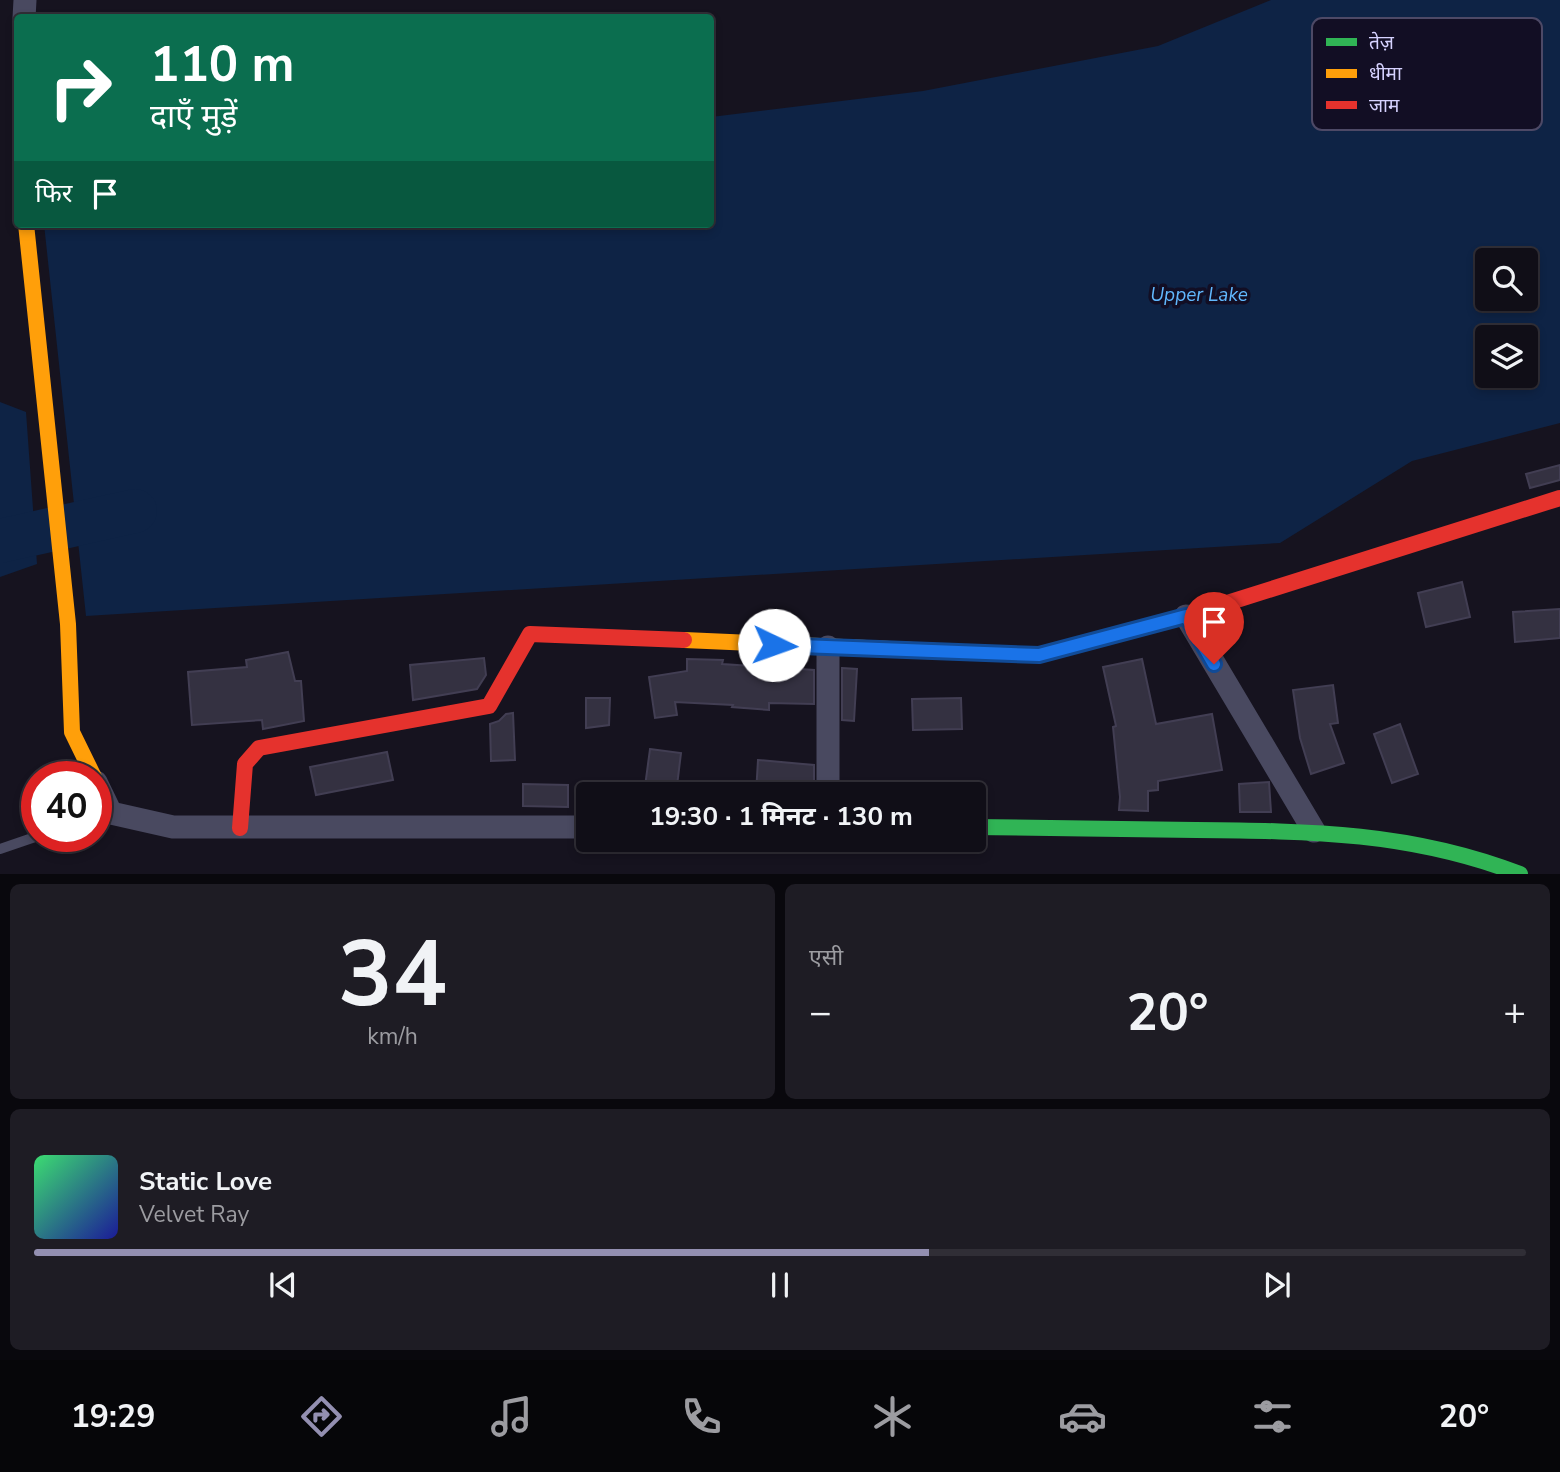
<!DOCTYPE html>
<html lang="hi">
<head>
<meta charset="utf-8">
<style>
  :root { --surface:#100e17; --page:#1e1c24; --text:#f1f3f6; --muted:#9c9ca1; --line:#302e36; --accent:#938fb1 }
  body { margin:0; font-family:"Nunito Sans","Noto Sans Devanagari",sans-serif; background:var(--page); color:var(--text); height:100vh; display:flex; flex-direction:column; font-size:26px; white-space:nowrap }
  * { box-sizing:border-box; margin:0 }
  p { font-size:23px; color:var(--muted) }
  .icon { flex:none; width:38px; height:38px; fill:none; stroke:currentColor; stroke-width:2; stroke-linecap:round; stroke-linejoin:round }
  .map { position:relative; height:874px; overflow:hidden }
  .side { display:flex; flex-direction:column; gap:10px; padding:10px; background:#09080d; flex:1 }
  .side>* { flex:none }
  .top-card { position:absolute; left:14px; top:14px; width:700px; height:214px; border-radius:7px; box-shadow:0 4px 10px #0003,0 0 0 2px var(--line); background:#0b6e4f; color:#fff; overflow:hidden }
  .fabs { position:absolute; left:1475px; top:248px; display:grid; gap:14px }
  .fabs a { display:grid; place-items:center; width:63px; height:63px; border-radius:7px; background:var(--surface); box-shadow:0 4px 10px #0003,0 0 0 2px var(--line); font-size:35px }
  .speed { position:absolute; left:21px; top:761px; display:flex; gap:14px; font-size:35px; font-weight:700; text-align:center }
  .speed>* { display:grid; place-content:center; width:91px; height:91px; border-radius:50%; background:var(--surface); box-shadow:0 4px 10px #0003,0 0 0 2px var(--line); line-height:1 }
  .speed .limit { border:10px solid #d22; background:#fff; color:#111 }
  .pin { position:absolute; display:grid; place-items:center; width:60px; height:60px; color:#fff; margin:-72px -30px; border-radius:50% 50% 50% 0; rotate:-45deg; box-shadow:0 0 7px #0007 }
  .pin .icon { rotate:45deg }
  .me { position:absolute; width:77px; margin:-38px; rotate:93deg; stroke-linejoin:round; filter:drop-shadow(0 0 5px #0008) }
  .turn { display:flex; align-items:center; gap:24px; height:147px; padding:0 21px; font-size:32px }
  .turn .icon { width:91px; height:91px; stroke-width:2.5 }
  .turn b { display:block; font-size:49px; line-height:60px }
  .then { display:flex; align-items:center; height:66px; padding:0 21px; background:#0003; gap:14px; font-size:26px }
  .big { font-size:52px; font-weight:700; line-height:1.1 }
  .side .tile { flex:1; display:flex; flex-direction:column; justify-content:center; gap:10px; min-width:0; padding:0 24px; border-radius:10px; background:var(--page) }
  .side .dial { align-items:center; gap:0 }
  .dial b { font-size:91px; line-height:1 }
  .song { display:flex; align-items:center; gap:21px }
  .cover { width:84px; height:84px; border-radius:10px; background:linear-gradient(135deg,hsl(140 70% 55%),hsl(240 70% 35%)) }
  .played { height:7px; border-radius:4px; background:linear-gradient(90deg,var(--accent) 60%,var(--line) 60%) }
  .keys { display:flex; justify-content:space-around; direction:ltr }
  .heat { display:flex; justify-content:space-between; align-items:center; font-size:38px; direction:ltr }
  .side .tiles { flex:1; display:grid; gap:10px; grid-template-columns:1fr 1fr }
  .tile:last-child { grid-column:span 2 }
  .trip { position:absolute; left:576px; top:782px; width:410px; height:70px; border-radius:7px; background:var(--surface); box-shadow:0 4px 10px #0003,0 0 0 2px var(--line); font-weight:700; line-height:70px; text-align:center }
  .menu { display:flex; height:112px; justify-content:space-around; align-items:center; background:#060609; color:var(--muted) }
  .menu .icon { width:49px; height:49px }
  .menu .selected { color:var(--accent) }
  .menu b { font-size:32px; color:var(--text) }
  .map>svg:first-child { display:block }
</style>
</head>
<body>
<div class="map">
<svg width="1560" height="874" viewBox="0 0 1560 874">
  <rect width="100%" height="100%" fill="#16131f"/>
  <!-- water -->
  <path fill="#0e2345" fill-rule="evenodd" d="M1271,0h289v423l-148,38 -132,82 -1194,73 -42,-392h666l1,-107 212,-26 235,-45zM1488,261h38v38h-38zM1488,338h38v38h-38z
    M0,402l26,10 11,152 -37,13z"/>
  <g fill="none" stroke-linecap="round" stroke-linejoin="round">
    <!-- river -->
    <path stroke="#0e2345" stroke-width="44" d="M0,541l135,-30"/>
  </g>
  <!-- building -->
  <path fill="#343141" stroke="#423e53" stroke-width="2" d="M1560,465v15l-30,8 -4,-14z
    M1462,582l8,35 -44,10 -8,-34z
    M1560,609v29l-45,4 -2,-30z
    M288,652l7,29h6l3,40 -41,8 -1,-9 -70,5 -4,-53 59,-5 -1,-7z
    M484,658l2,17 -9,14 -64,11 -3,-35z
    M687,659l36,1 -1,4 92,6v34l-45,-1v7l-37,-3 1,-2 -58,-3 2,13 -22,3 -6,-41 38,-6z
    M1142,659l14,65 56,-10 10,56 -64,11v9l-10,1v20l-29,-1 1,-13 -7,-70 3,-1 -13,-59z
    M842,668l15,1 -3,52 -12,-1z
    M1333,685l5,38 -8,1 14,39 -33,11 -11,-36 -7,-48z
    M586,698h24l-1,27 -23,3z
    M961,698l1,31 -49,1 -1,-31z
    M513,713l2,47 -24,1 -1,-37 9,-3 7,-7z
    M1400,724l18,50 -26,9 -18,-49z
    M650,749l31,4 -5,41h-32z
    M387,752l6,28 -77,15 -6,-28z
    M758,760l56,5v29h-58z
    M1269,782l2,30h-31l-1,-28z
    M523,784l45,1v22l-45,-1z"/>
  <g fill="none" stroke-linecap="round" stroke-linejoin="round">
    <!-- lane -->
    <path stroke="#494960" stroke-width="10" d="M0,849l38,-13"/>
    <!-- street -->
    <path stroke="#494960" stroke-width="23" d="M24,18l1,-18
      M1186,616l128,215
      M96,782l15,31 62,14h415
      M828,794v-147"/>
    <!-- fast -->
    <path stroke="#30b455" stroke-width="16" d="M973,827c74,1 149,2 223,3 115,1 215,2 324,44"/>
    <!-- slow -->
    <path stroke="#ff9f0a" stroke-width="16" d="M26,224l42,400 4,108 22,45
      M684,640l299,13"/>
    <!-- jam -->
    <path stroke="#e5322d" stroke-width="16" d="M983,653l56,2 147,-39 374,-118
      M240,828l5,-64 14,-16 230,-42 41,-72 154,6"/>
  </g>
  <g fill="none" stroke-linecap="round" stroke-linejoin="round">
    <!-- route casing -->
    <g stroke="#114b97" stroke-width="18">
      <path id="route" d="M774,645l265,10 147,-39 28,48"/>
    </g>
    <!-- route -->
    <use href="#route" stroke="#1a73e8" stroke-width="12"/>
  </g>
  <g text-anchor="middle" dominant-baseline="central" stroke-width="7" stroke-linejoin="round" paint-order="stroke">
    <!-- water labels -->
    <g font-size="19" font-style="italic" fill="#61b8fe" stroke="#120e24">
      <text x="1199" y="295">Upper Lake</text>
    </g>
  </g>
  <!-- legend -->
  <rect x="1312" y="18" width="230" height="112" rx="10" fill="#120e24" stroke="#4d4966" stroke-width="2"/>
  <rect x="1326" y="38" width="31" height="8" fill="#30b455"/>
  <rect x="1326" y="69" width="31" height="9" fill="#ff9f0a"/>
  <rect x="1326" y="101" width="31" height="8" fill="#e5322d"/>
  <g font-size="19" fill="#d6d2ff">
    <text x="1369" y="49">तेज़</text>
    <text x="1369" y="80">धीमा</text>
    <text x="1369" y="112">जाम</text>
  </g>
</svg>
<div class="fabs">
<a><svg class="icon" aria-label="search" viewBox="0 0 24 24"><circle cx="10" cy="10" r="6"/><path d="M15 15l6 6"/></svg></a>
<a><svg class="icon" aria-label="layers" viewBox="0 0 24 24"><path d="M12 4l9 5-9 5-9-5zM3 14l9 5 9-5"/></svg></a>
</div>
<div class="speed"><div class="limit">40</div></div>
<div class="pin" style="left:1214px;top:664px;background:#d93025"><svg class="icon" aria-label="arrive" viewBox="0 0 24 24"><path d="M6 21V4h12l-3 4 3 4H6"/></svg></div>
<svg class="me" style="left:774px;top:645px" viewBox="-20 -20 40 40"><circle r="19" fill="#fff"/><path d="M0-13L10 11 0 6-10 11z" fill="#1a73e8"/></svg>
<div class="trip">19:30 · 1 मिनट · 130 m</div>
<div class="top-card">
<div class="turn"><svg class="icon" aria-label="right" viewBox="0 0 24 24"><path d="M7 20v-9h11M14 6l5 5-5 5"/></svg><div><b>110 m</b>दाएँ मुड़ें</div></div>
<div class="then">फिर<svg class="icon" aria-label="arrive" viewBox="0 0 24 24"><path d="M6 21V4h12l-3 4 3 4H6"/></svg></div>
</div>
</div>
<section class="side">
<div class="tiles">
<div class="tile dial"><b>34</b><p>km/h</p></div>
<div class="tile"><p>एसी</p>
<div class="heat"><a>−</a><b class="big">20°</b><a>+</a></div>
</div>
<div class="tile">
<div class="song"><i class="cover"></i><div><b>Static Love</b><p>Velvet Ray</p></div></div>
<div class="played"></div>
<div class="keys"><svg class="icon" aria-label="previous" viewBox="0 0 24 24"><path d="M18 5L8 12l10 7zM5 5v14"/></svg><svg class="icon" aria-label="pause" viewBox="0 0 24 24"><path d="M8 5v14M16 5v14"/></svg><svg class="icon" aria-label="next" viewBox="0 0 24 24"><path d="M6 5l10 7-10 7zM19 5v14"/></svg></div>
</div>
</div>
</section>
<nav class="menu">
<b>19:29</b>
<svg class="icon selected" aria-label="directions" viewBox="0 0 24 24"><path d="M12 3l9 9-9 9-9-9zM9 14v-3h6M13 9l2 2-2 2"/></svg>
<svg class="icon" aria-label="music" viewBox="0 0 24 24"><path d="M9 18V5l10-2v13"/><circle cx="6" cy="18" r="3"/><circle cx="16" cy="16" r="3"/></svg>
<svg class="icon" aria-label="phone" viewBox="0 0 24 24"><path d="M5 4h4l2 5-3 2q2 4 5 5l2-3 5 2v4C11 20 4 13 5 4z"/></svg>
<svg class="icon" aria-label="climate" viewBox="0 0 24 24"><path d="M12 3v18M4 7l16 10M4 17L20 7"/></svg>
<svg class="icon" aria-label="car" viewBox="0 0 24 24"><path d="M5 17H2v-5l4-1 3-4h7l3 4 3 1v5h-3M9 17h6M6 11h13"/><circle cx="7" cy="17" r="2"/><circle cx="17" cy="17" r="2"/></svg>
<svg class="icon" aria-label="filters" viewBox="0 0 24 24"><path d="M4 7h16M4 17h16"/><circle cx="9" cy="7" r="2"/><circle cx="15" cy="17" r="2"/></svg>
<b>20°</b>
</nav>
</body>
</html>
